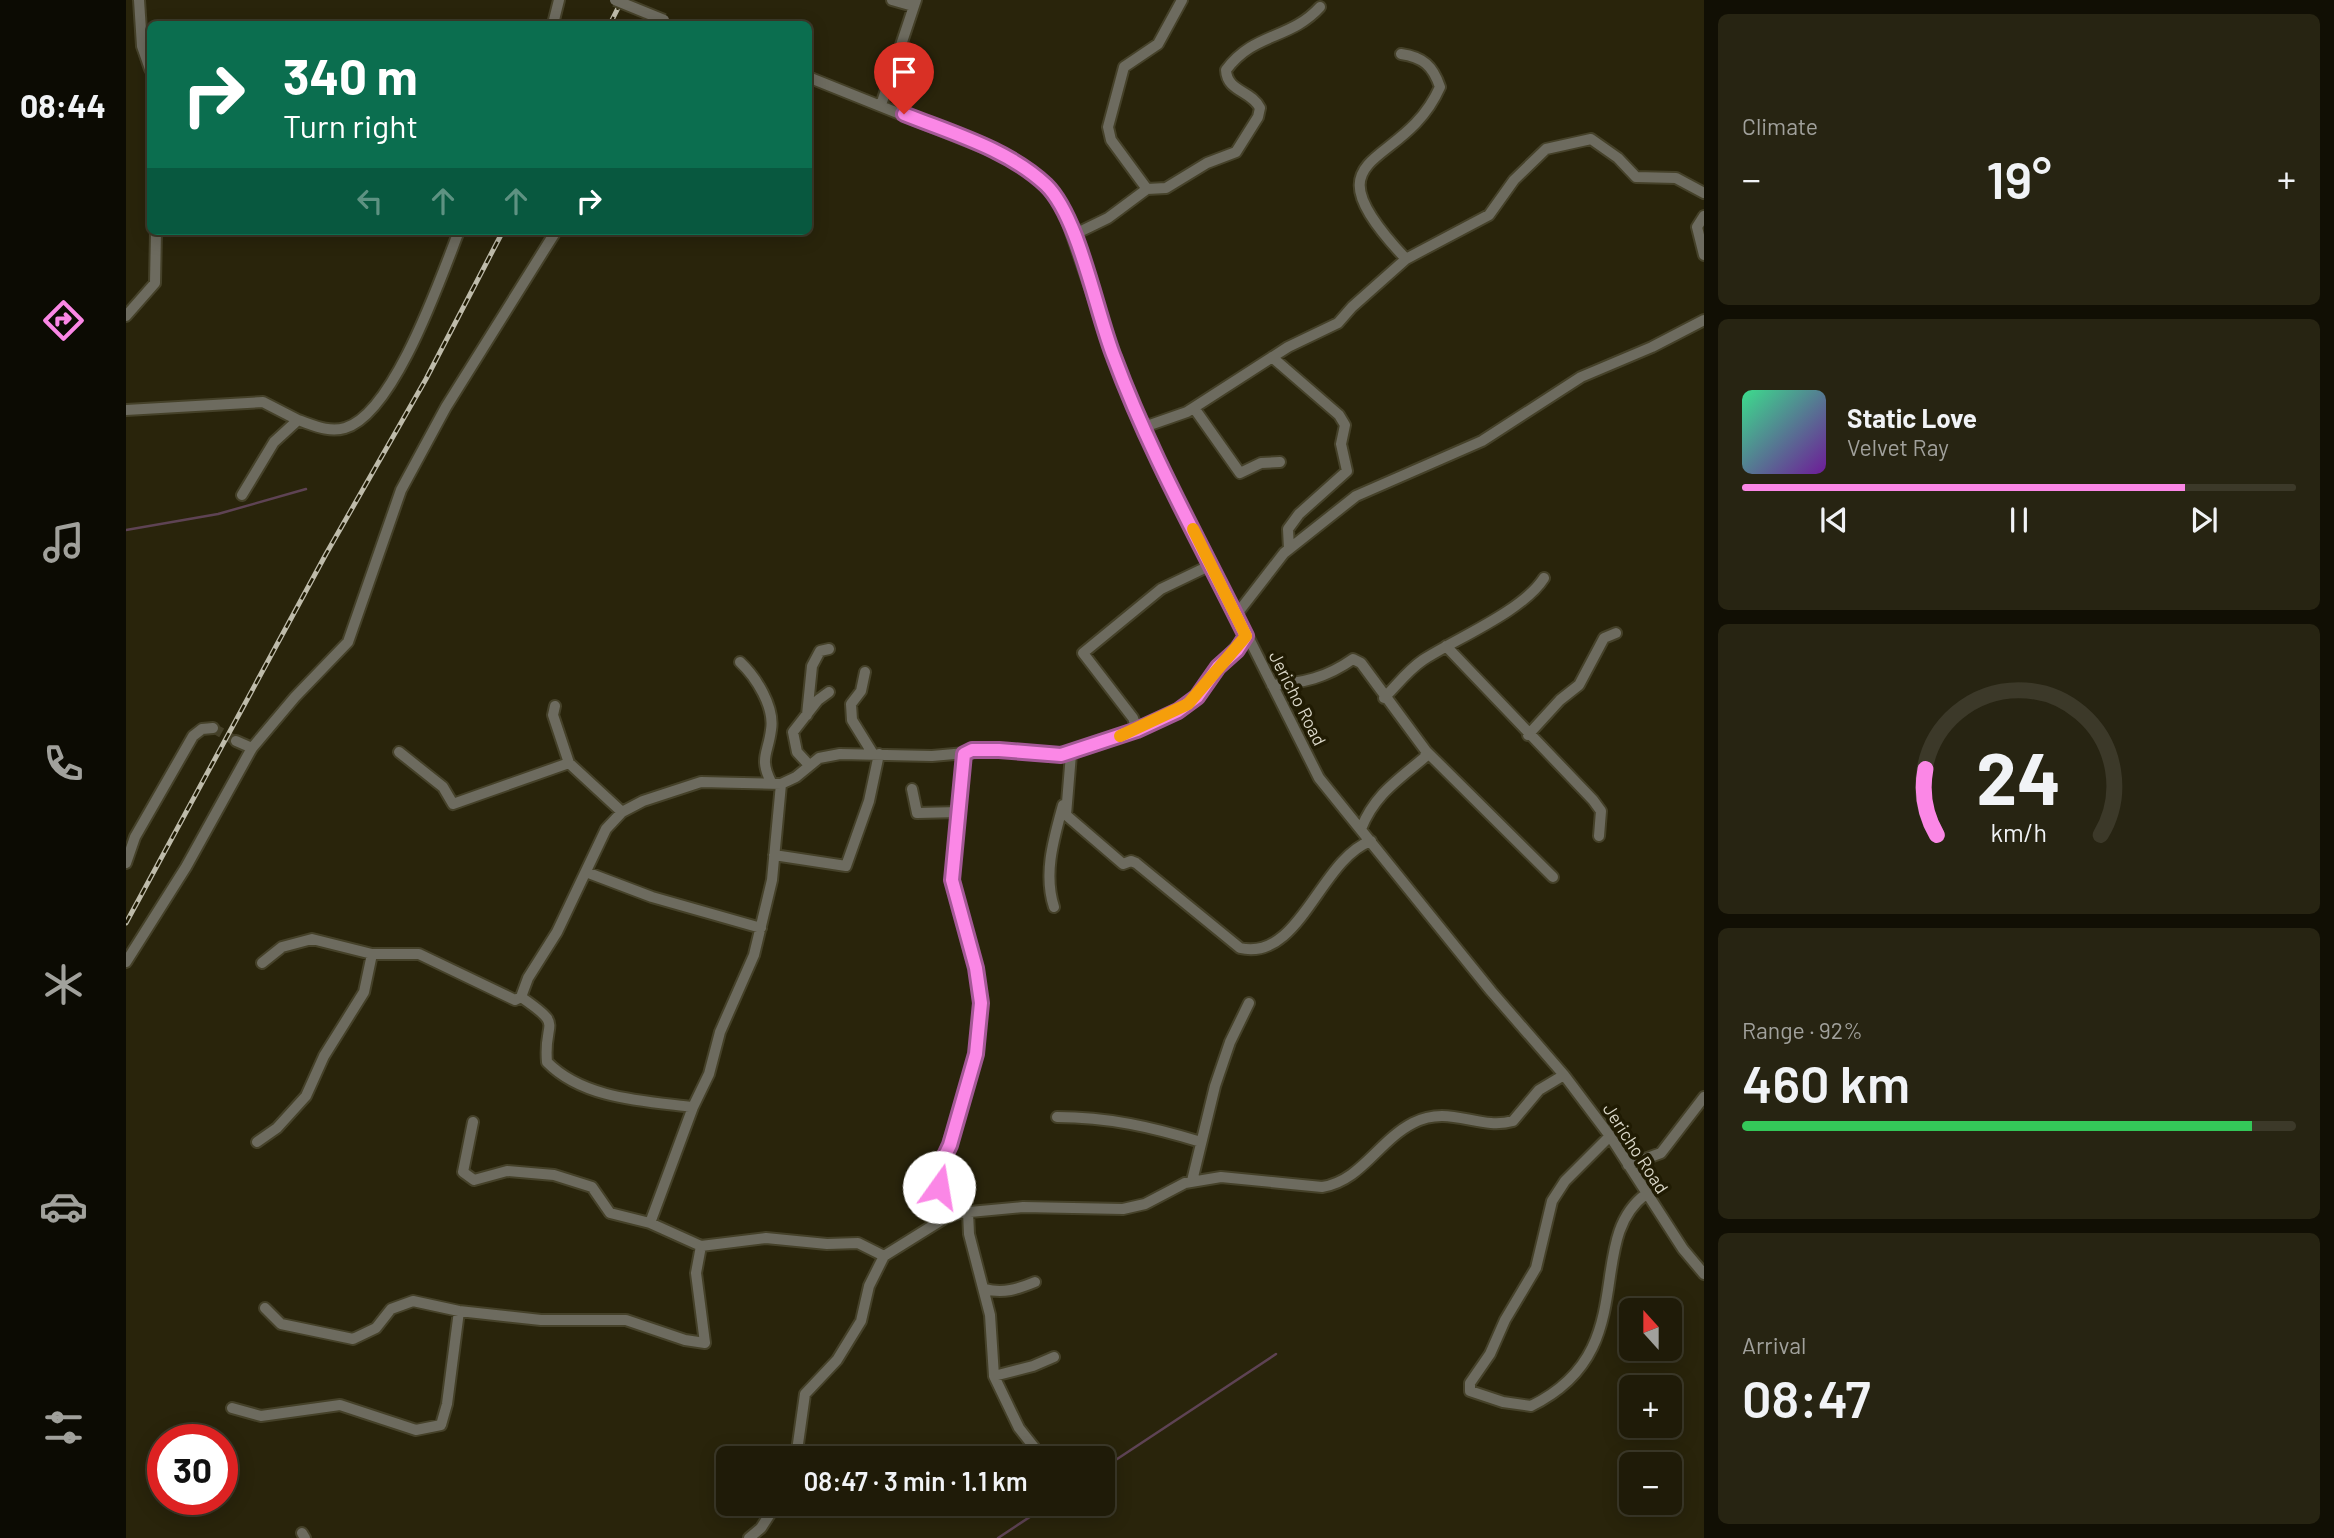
<!DOCTYPE html>
<html lang="en">
<head>
<meta charset="utf-8">
<style>
  :root { --surface:#1f1b08; --page:#272412; --text:#f1f3f6; --muted:#a1a19c; --line:#3c3929; --accent:#fb87e6 }
  body { margin:0; font-family:Barlow,sans-serif; background:var(--page); color:var(--text); height:100vh; display:flex; flex-direction:column; font-size:26px; white-space:nowrap }
  * { box-sizing:border-box; margin:0 }
  p { font-size:23px; color:var(--muted) }
  .icon { flex:none; width:38px; height:38px; fill:none; stroke:currentColor; stroke-width:2; stroke-linecap:round; stroke-linejoin:round }
  .map { position:relative; flex:1; overflow:hidden }
  .panel { display:flex; flex-direction:column; gap:14px; padding:14px; background:#110f04; width:630px }
  .panel>* { flex:none }
  .banner { position:absolute; left:21px; top:21px; width:665px; height:214px; border-radius:10px; box-shadow:0 4px 18px #0003,0 0 0 2px var(--line); background:#0b6e4f; color:#fff; overflow:hidden }
  .needle { width:46px; rotate:339deg }
  .fabs { position:absolute; left:1493px; top:1298px; display:grid; gap:14px }
  .fabs a { display:grid; place-items:center; width:63px; height:63px; border-radius:10px; background:var(--surface); box-shadow:0 4px 18px #0003,0 0 0 2px var(--line); font-size:35px }
  .speed { position:absolute; left:21px; top:1424px; display:flex; gap:14px; font-size:35px; font-weight:700; text-align:center }
  .speed>* { display:grid; place-content:center; width:91px; height:91px; border-radius:50%; background:var(--surface); box-shadow:0 4px 18px #0003,0 0 0 2px var(--line); line-height:1 }
  .speed .limit { border:10px solid #d22; background:#fff; color:#111 }
  .pin { position:absolute; display:grid; place-items:center; width:60px; height:60px; color:#fff; margin:-72px -30px; border-radius:50% 50% 50% 0; rotate:-45deg; box-shadow:0 0 7px #0007 }
  .pin .icon { rotate:45deg }
  .me { position:absolute; width:77px; margin:-38px; rotate:13deg; stroke-linejoin:round; filter:drop-shadow(0 0 5px #0008) }
  .turn { display:flex; align-items:center; gap:24px; height:147px; padding:0 21px; font-size:32px }
  .turn .icon { width:91px; height:91px; stroke-width:2.5 }
  .turn b { display:block; font-size:49px; line-height:60px }
  .lanes { display:flex; align-items:center; height:66px; padding:0 21px; background:#0003; justify-content:center; gap:35px; direction:ltr }
  .lanes .off { opacity:.35 }
  .big { font-size:52px; font-weight:600; line-height:1.1 }
  .panel .widget { flex:1; display:flex; flex-direction:column; justify-content:center; gap:10px; min-width:0; padding:0 24px; border-radius:10px; background:var(--page) }
  .panel .dial { align-items:center; gap:0 }
  .dial svg { height:182px; overflow:visible; fill:none; stroke:var(--line); stroke-width:7; stroke-linecap:round; text-anchor:middle }
  .dial text { fill:var(--text); stroke:none }
  .song { display:flex; align-items:center; gap:21px }
  .cover { width:84px; height:84px; border-radius:10px; background:linear-gradient(135deg,hsl(150 70% 55%),hsl(280 70% 35%)) }
  .played { height:7px; border-radius:4px; background:linear-gradient(90deg,var(--accent) 80%,var(--line) 80%) }
  .keys { display:flex; justify-content:space-around; direction:ltr }
  .heat { display:flex; justify-content:space-between; align-items:center; font-size:38px; direction:ltr }
  .charge { height:10px; border-radius:5px; background:linear-gradient(90deg,#34c759 92%,var(--line) 0) }
  .trip { position:absolute; left:590px; top:1446px; width:399px; height:70px; border-radius:10px; background:var(--surface); box-shadow:0 4px 18px #0003,0 0 0 2px var(--line); font-weight:600; line-height:70px; text-align:center }
  main { display:flex; flex:1; min-height:0 }
  .tabs { display:flex; flex-direction:column; width:126px; justify-content:space-around; align-items:center; background:#0c0b03; color:var(--muted) }
  .tabs .icon { width:49px; height:49px }
  .tabs .on { color:var(--accent) }
  .tabs b { font-size:32px; color:var(--text) }
  .map>svg:first-child { display:block }
</style>
</head>
<body>
<main>
<nav class="tabs">
<b>08:44</b>
<svg class="icon on" aria-label="directions" viewBox="0 0 24 24"><path d="M12 3l9 9-9 9-9-9zM9 14v-3h6M13 9l2 2-2 2"/></svg>
<svg class="icon" aria-label="music" viewBox="0 0 24 24"><path d="M9 18V5l10-2v13"/><circle cx="6" cy="18" r="3"/><circle cx="16" cy="16" r="3"/></svg>
<svg class="icon" aria-label="phone" viewBox="0 0 24 24"><path d="M5 4h4l2 5-3 2q2 4 5 5l2-3 5 2v4C11 20 4 13 5 4z"/></svg>
<svg class="icon" aria-label="climate" viewBox="0 0 24 24"><path d="M12 3v18M4 7l16 10M4 17L20 7"/></svg>
<svg class="icon" aria-label="car" viewBox="0 0 24 24"><path d="M5 17H2v-5l4-1 3-4h7l3 4 3 1v5h-3M9 17h6M6 11h13"/><circle cx="7" cy="17" r="2"/><circle cx="17" cy="17" r="2"/></svg>
<svg class="icon" aria-label="filters" viewBox="0 0 24 24"><path d="M4 7h16M4 17h16"/><circle cx="9" cy="7" r="2"/><circle cx="15" cy="17" r="2"/></svg>
</nav>
<div class="map">
<svg width="1578" height="1538" viewBox="0 0 1578 1538">
  <rect width="100%" height="100%" fill="#29240b"/>
  <g fill="none" stroke-linecap="round" stroke-linejoin="round">
    <!-- stream -->
    <path stroke="#5e4354" stroke-width="2.5" d="M0,530l92,-16 88,-25
      M976,1469l174,-115
      M872,1538l53,-35"/>
    <!-- minor-tunnel -->
    <path stroke="#443f27" stroke-width="10" stroke-dasharray="10 5" stroke-linecap="butt" d="M87,728l23,13"/>
    <!-- minor casing -->
    <g stroke="#454129" stroke-width="14">
      <path id="minor" d="M13,0l3,46 8,23
        M766,0l21,6
        M427,24l6,-24
        M1275,54c22,3 32,12 39,33 -38,86 -139,60 -34,172
        M682,77l187,75 32,17 20,17 14,17 53,155 50,119 36,64 119,237 172,213 73,84 46,61 73,113 21,25
        M755,105l35,-105
        M1021,189l19,-1 41,-25 29,-11 22,-35 2,-9c-9,-18 -33,-16 -34,-38 28,-38 64,-30 94,-63
        M1578,216l-7,11 7,28
        M947,235l35,-17 39,-29 -36,-49 -3,-13 16,-60 34,-23 24,-44
        M0,316l29,-33 1,-52
        M1146,357l67,58 6,10 -4,19 6,27 -48,43 -11,15 1,20
        M1068,408l46,65 21,-10 19,-1
        M0,410l137,-8 35,18 -24,22 -32,53
        M172,420c15,5 31,13 47,8 49,-14 96,-151 114,-197
        M1018,427l43,-15 101,-65 50,-24 14,-16 54,-48 83,-44 25,-35 32,-31 45,-10 27,19 18,19 40,1 28,15
        M1110,615l48,-62 72,-57 126,-55 99,-64 71,-30 52,-27
        M1320,646l147,154 8,11 -2,25
        M614,662c16,15 35,45 31,68 -3,24 -12,28 0,52
        M739,672l-4,19 -10,13 1,16 21,34
        M1146,685c31,-2 54,-7 81,-26l8,4 65,88 127,126
        M1258,698c13,-13 24,-28 39,-38 34,-22 100,-49 121,-82
        M429,706l-2,9 16,48
        M681,715l5,-49 8,-15 9,-2
        M1011,730l-4,-12 -50,-65 78,-64 50,-24
        M1402,735l32,-35 19,-15 25,-47 12,-5
        M110,741l16,7 43,-51 53,-55 53,-152 45,-83 110,-176
        M273,752l44,35 10,17 116,-41 53,49
        M945,754l-5,61 57,49 8,-3 5,2 104,85c60,14 80,-89 131,-107
        M683,765l-12,-13 -4,-20 25,-32 11,-8
        M786,789l5,24 43,-1
        M1235,829c13,-34 37,-49 64,-72l1,-6
        M648,855l72,11 23,-65 10,-47
        M0,863l9,-26 58,-101 9,-7 11,-1
        M460,872l66,25 109,31
        M928,907c-11,-34 0,-69 9,-102
        M0,962l60,-95 66,-119
        M136,963l20,-16 30,-8 60,15h47l96,46 6,-3 7,-19 29,-46 49,-103 16,-17 21,-11 58,-19 80,2 15,-7 23,-19 21,-4 92,2 67,-6 72,4 107,-43 19,-14 21,-30 28,-31
        M395,997c45,31 22,22 26,65 36,37 97,39 146,45
        M931,1117c51,0 95,10 144,25
        M347,1122l-10,50 11,8 33,-9 47,4 38,12 18,26 40,10 51,23 65,-8 61,6 31,-1 26,13
        M1484,1136l-45,45 -13,20 -16,67 -31,52 -15,34 -20,29v8l33,11 28,4c113,-55 51,-165 115,-212
        M131,1142l20,-14 29,-32 18,-40 40,-64 8,-38
        M1502,1165l33,-12 43,-56
        M1066,1181l23,-95 15,-44 19,-39
        M842,1212l1,22 21,81 4,61 25,52 15,19
        M819,1218l-7,-31 1,-18 30,-85 9,-42 3,-39 -5,-35 -24,-88 12,-126
        M524,1223l43,-116 16,-33 11,-42 34,-77 18,-75 9,-96
        M859,1289c18,5 33,0 50,-7
        M139,1308l16,16 72,15 23,-11 15,-19 22,-8 46,10 82,9h85l59,20 20,3 -9,-70 5,-27
        M868,1376l39,-10 21,-9
        M106,1408l29,8 79,-11 76,25 25,-5 6,-21 12,-93
        M670,1458l9,-64 32,-34 24,-39 8,-35 15,-30 61,-38 14,-5 64,-6 100,2 22,-5 40,-21 36,-6 101,10c39,-6 56,-46 91,-64 37,-19 66,8 100,-2l26,-31 25,-15
        M176,1533l3,5
        M623,1538l12,-10 16,-25"/>
    </g>
    <!-- minor -->
    <use href="#minor" stroke="#6d6b5f" stroke-width="10"/>
    <!-- rail casing -->
    <g stroke="#bebbaa" stroke-width="5">
      <path id="rail" d="M484,24l12,-24
        M0,923l200,-369 100,-175 77,-148"/>
    </g>
    <!-- rail -->
    <use href="#rail" stroke="#201b03" stroke-width="2.5" stroke-dasharray="8" stroke-linecap="butt"/>
    <!-- minor-bridge casing -->
    <g stroke="#454129" stroke-width="14" stroke-linecap="butt">
      <path id="minor-bridge" d="M489,0l49,20"/>
    </g>
    <!-- minor-bridge -->
    <use href="#minor-bridge" stroke="#6d6b5f" stroke-width="10"/>
  </g>
  <g fill="none" stroke-linecap="round" stroke-linejoin="round">
    <!-- route casing -->
    <g stroke="#a35896" stroke-width="18">
      <path id="route" d="M778,114c47,19 104,35 142,71 33,32 50,127 68,172 36,97 87,187 132,279l-9,14 -19,17 -21,30 -19,14 -41,19 -76,25 -62,-5h-27l-8,4 -12,126 24,88 5,35 -5,51 -26,91 -11,23v19"/>
    </g>
    <!-- route -->
    <use href="#route" stroke="#fb87e6" stroke-width="12"/>
    <!-- slow -->
    <path stroke="#f59e0b" stroke-width="12" d="M994,736l68,-32 58,-68 -53,-107"/>
  </g>
  <g text-anchor="middle" dominant-baseline="central" stroke-width="7" stroke-linejoin="round" paint-order="stroke">
    <!-- street labels -->
    <g font-size="18" fill="#dad7c8" stroke="#201b03">
      <text transform="translate(1172 698) rotate(63)">Jericho Road</text>
      <text transform="translate(1510 1148) rotate(57)">Jericho Road</text>
    </g>
  </g>
</svg>
<div class="fabs">
<a><svg class="needle" viewBox="-14 -14 28 28"><path d="M0-13l5 13h-10z" fill="#e53935"/><path d="M0 13l5-13h-10z" fill="#a1a19c"/></svg></a>
<a>+</a>
<a>−</a>
</div>
<div class="speed"><div class="limit">30</div></div>
<div class="pin" style="left:778px;top:114px;background:#d93025"><svg class="icon" aria-label="arrive" viewBox="0 0 24 24"><path d="M6 21V4h12l-3 4 3 4H6"/></svg></div>
<svg class="me" style="left:813px;top:1187px" viewBox="-20 -20 40 40"><circle r="19" fill="#fff"/><path d="M0-13L10 11 0 6-10 11z" fill="#fb87e6"/></svg>
<div class="trip">08:47 · 3 min · 1.1 km</div>
<div class="banner">
<div class="turn"><svg class="icon" aria-label="right" viewBox="0 0 24 24"><path d="M7 20v-9h11M14 6l5 5-5 5"/></svg><div><b>340 m</b>Turn right</div></div>
<div class="lanes"><svg class="icon off" aria-label="left" viewBox="0 0 24 24"><path d="M17 20v-9H6M10 6l-5 5 5 5"/></svg><svg class="icon off" aria-label="ahead" viewBox="0 0 24 24"><path d="M12 20V5M6 11l6-6 6 6"/></svg><svg class="icon off" aria-label="ahead" viewBox="0 0 24 24"><path d="M12 20V5M6 11l6-6 6 6"/></svg><svg class="icon" aria-label="right" viewBox="0 0 24 24"><path d="M7 20v-9h11M14 6l5 5-5 5"/></svg></div>
</div>
</div>
<section class="panel">
<div class="widget"><p>Climate</p>
<div class="heat"><a>−</a><b class="big">19°</b><a>+</a></div>
</div>
<div class="widget">
<div class="song"><i class="cover"></i><div><b>Static Love</b><p>Velvet Ray</p></div></div>
<div class="played"></div>
<div class="keys"><svg class="icon" aria-label="previous" viewBox="0 0 24 24"><path d="M18 5L8 12l10 7zM5 5v14"/></svg><svg class="icon" aria-label="pause" viewBox="0 0 24 24"><path d="M8 5v14M16 5v14"/></svg><svg class="icon" aria-label="next" viewBox="0 0 24 24"><path d="M6 5l10 7-10 7zM19 5v14"/></svg></div>
</div>
<div class="widget dial"><svg viewBox="0 0 100 80">
<path d="M14 69A42 42 0 1 1 86 69"/>
<path d="M14 69A42 42 0 0 1 9 40" stroke="#fb87e6"/>
<text x="50" y="56" font-size="32" font-weight="700">24</text>
<text x="50" y="72" font-size="11">km/h</text>
</svg></div>
<div class="widget"><p>Range · 92%</p><b class="big">460 km</b><div class="charge"></div></div>
<div class="widget"><p>Arrival</p><b class="big">08:47</b></div>
</section>
</main>
</body>
</html>
